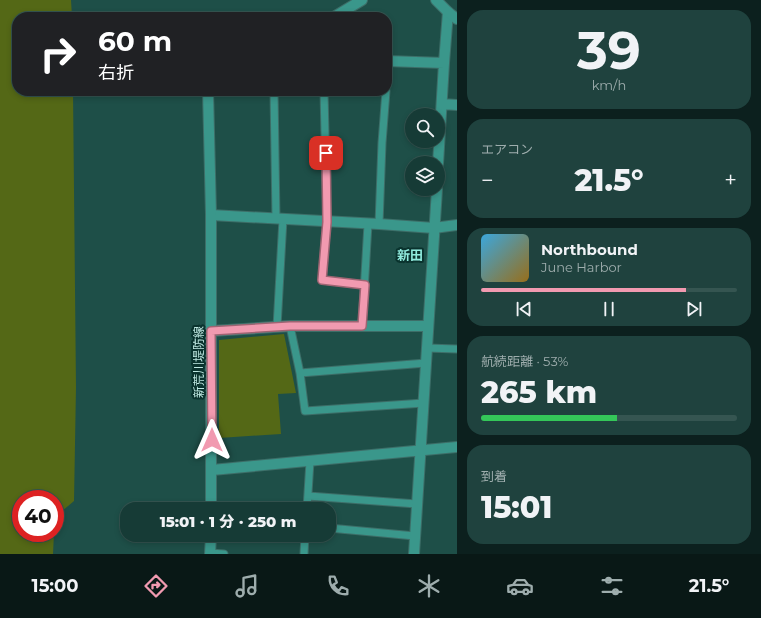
<!DOCTYPE html>
<html lang="ja">
<head>
<meta charset="utf-8">
<style>
  :root { --surface:#163b36; --page:#1f423e; --text:#f1f3f6; --muted:#9eadad; --line:#355551; --accent:#f19ab0 }
  body { margin:0; font-family:Montserrat,"Noto Sans JP",sans-serif; background:var(--page); color:var(--text); height:100vh; display:flex; flex-direction:column; font-size:15px; white-space:nowrap }
  * { box-sizing:border-box; margin:0 }
  p { font-size:13px; color:var(--muted) }
  .icon { flex:none; width:22px; height:22px; fill:none; stroke:currentColor; stroke-width:2; stroke-linecap:round; stroke-linejoin:round }
  .map { position:relative; flex:1; overflow:hidden }
  .panel { display:flex; flex-direction:column; gap:10px; padding:10px; background:#0c201e; width:304px }
  .panel>* { flex:none }
  .top-card { position:absolute; left:12px; top:12px; width:380px; height:84px; border-radius:16px; box-shadow:0 2px 6px #0003,0 0 0 1px var(--line); background:#202124; color:#fff; overflow:hidden }
  .controls { position:absolute; left:405px; top:108px; display:grid; gap:8px }
  .controls a { display:grid; place-items:center; width:40px; height:40px; border-radius:50%; background:var(--surface); box-shadow:0 2px 6px #0003,0 0 0 1px var(--line); font-size:20px }
  .speed { position:absolute; left:12px; top:490px; display:flex; gap:8px; font-size:20px; font-weight:700; text-align:center }
  .speed>* { display:grid; place-content:center; width:52px; height:52px; border-radius:50%; background:var(--surface); box-shadow:0 2px 6px #0003,0 0 0 1px var(--line); line-height:1 }
  .speed .limit { border:6px solid #d22; background:#fff; color:#111 }
  .pin { position:absolute; display:grid; place-items:center; width:34px; height:34px; color:#fff; margin:-17px; border-radius:8px; box-shadow:0 2px 6px #0006 }
  .me { position:absolute; width:44px; margin:-22px; rotate:0deg; stroke-linejoin:round; filter:drop-shadow(0 0 3px #0008) }
  .turn { display:flex; align-items:center; gap:14px; height:84px; padding:0 20px; font-size:18px }
  .turn .icon { width:52px; height:52px; stroke-width:2.5 }
  .turn b { display:block; font-size:28px; line-height:34px }
  .big { font-size:30px; font-weight:800; line-height:1.1 }
  .panel .card { flex:1; display:flex; flex-direction:column; justify-content:center; gap:6px; min-width:0; padding:0 14px; border-radius:16px; background:var(--page) }
  .panel .dial { align-items:center; gap:0 }
  .dial b { font-size:52px; line-height:1 }
  .song { display:flex; align-items:center; gap:12px }
  .cover { width:48px; height:48px; border-radius:6px; background:linear-gradient(135deg,hsl(200 70% 55%),hsl(40 70% 35%)) }
  .played { height:4px; border-radius:2px; background:linear-gradient(90deg,var(--accent) 80%,var(--line) 80%) }
  .keys { display:flex; justify-content:space-around; direction:ltr }
  .heat { display:flex; justify-content:space-between; align-items:center; font-size:22px; direction:ltr }
  .charge { height:6px; border-radius:3px; background:linear-gradient(90deg,#34c759 53%,var(--line) 0) }
  .trip { position:absolute; left:120px; top:502px; width:216px; height:40px; border-radius:16px; background:var(--surface); box-shadow:0 2px 6px #0003,0 0 0 1px var(--line); font-weight:800; line-height:40px; text-align:center }
  .tab-bar { display:flex; height:64px; justify-content:space-around; align-items:center; background:#091816; color:var(--muted) }
  .tab-bar .icon { width:28px; height:28px }
  .tab-bar .on { color:var(--accent) }
  .tab-bar b { font-size:18px; color:var(--text) }
  main { display:flex; flex:1; min-height:0 }
  .map>svg:first-child { display:block }
</style>
</head>
<body>
<main>
<div class="map">
<svg width="457" height="554" viewBox="0 0 457 554">
  <rect width="100%" height="100%" fill="#1e4f48"/>
  <!-- green -->
  <path fill="#546816" d="M0,0h71l1,17h-55v74h56l3,296 -2,114 -19,16v-18h-34v34h33l-1,21h-53z
    M284,334l12,59 -18,1 3,40 -62,4v-98z"/>
  <g fill="none" stroke-linecap="round" stroke-linejoin="round">
    <!-- service casing -->
    <g stroke="#3d6e68" stroke-width="9">
      <path id="service" d="M387,80l1,-19
        M274,91l2,128
        M324,91l3,131 -5,58 43,5
        M379,224l3,-81 4,-52
        M290,326l10,47 5,38 119,-8
        M362,326l6,-102
        M277,327l6,-108
        M427,348l30,1
        M300,373l126,-10
        M308,496l109,8
        M307,509l3,-48
        M329,528l86,8
        M210,553l14,1
        M304,554l1,-19"/>
    </g>
    <!-- minor casing -->
    <g stroke="#3d6e68" stroke-width="12">
      <path id="minor" d="M387,61l57,2
        M442,104l15,1
        M438,164l6,-101 4,-51
        M211,215l168,9 55,4 23,-3
        M211,331l79,-5h138
        M212,470l245,-23
        M414,554l23,-365"/>
    </g>
    <!-- tertiary casing -->
    <g stroke="#3d6e68" stroke-width="12">
      <path id="tertiary" d="M436,0l12,12 9,7
        M334,17l28,-17
        M208,91l3,124v294
        M210,554l1,-19"/>
    </g>
    <!-- service -->
    <use href="#service" stroke="#3a978b" stroke-width="7"/>
    <!-- minor -->
    <use href="#minor" stroke="#3a978b" stroke-width="10"/>
    <!-- tertiary -->
    <use href="#tertiary" stroke="#3a978b" stroke-width="10"/>
  </g>
  <g fill="none" stroke-linecap="round" stroke-linejoin="round">
    <!-- route casing -->
    <g stroke="#9d6472" stroke-width="10">
      <path id="route" d="M212,440l-1,-109 79,-5h72l3,-41 -43,-5 5,-58 -1,-69"/>
    </g>
    <!-- route -->
    <use href="#route" stroke="#f19ab0" stroke-width="7"/>
  </g>
  <g text-anchor="middle" dominant-baseline="central" stroke-width="4" stroke-linejoin="round" paint-order="stroke">
    <!-- street labels -->
    <g font-size="12" fill="#bfe9e2" stroke="#0a332e">
      <text transform="translate(198 362) rotate(-90)">新荒川堤防線</text>
    </g>
    <!-- neighbourhood labels -->
    <g font-size="13" font-weight="bold" fill="#91ecde" stroke="#0a332e">
      <text x="410" y="255">新田</text>
    </g>
  </g>
</svg>
<div class="controls">
<a><svg class="icon" aria-label="search" viewBox="0 0 24 24"><circle cx="10" cy="10" r="6"/><path d="M15 15l6 6"/></svg></a>
<a><svg class="icon" aria-label="layers" viewBox="0 0 24 24"><path d="M12 4l9 5-9 5-9-5zM3 14l9 5 9-5"/></svg></a>
</div>
<div class="speed"><div class="limit">40</div></div>
<div class="pin" style="left:326px;top:153px;background:#d93025"><svg class="icon" aria-label="arrive" viewBox="0 0 24 24"><path d="M6 21V4h12l-3 4 3 4H6"/></svg></div>
<svg class="me" style="left:212px;top:440px" viewBox="-20 -20 40 40"><path d="M0-17L14 15 0 8-14 15z" fill="#f19ab0" stroke="#fff" stroke-width="4"/></svg>
<div class="trip">15:01 · 1 分 · 250 m</div>
<div class="top-card">
<div class="turn"><svg class="icon" aria-label="right" viewBox="0 0 24 24"><path d="M7 20v-9h11M14 6l5 5-5 5"/></svg><div><b>60 m</b>右折</div></div>
</div>
</div>
<section class="panel">
<div class="card dial"><b>39</b><p>km/h</p></div>
<div class="card"><p>エアコン</p>
<div class="heat"><a>−</a><b class="big">21.5°</b><a>+</a></div>
</div>
<div class="card">
<div class="song"><i class="cover"></i><div><b>Northbound</b><p>June Harbor</p></div></div>
<div class="played"></div>
<div class="keys"><svg class="icon" aria-label="previous" viewBox="0 0 24 24"><path d="M18 5L8 12l10 7zM5 5v14"/></svg><svg class="icon" aria-label="pause" viewBox="0 0 24 24"><path d="M8 5v14M16 5v14"/></svg><svg class="icon" aria-label="next" viewBox="0 0 24 24"><path d="M6 5l10 7-10 7zM19 5v14"/></svg></div>
</div>
<div class="card"><p>航続距離 · 53%</p><b class="big">265 km</b><div class="charge"></div></div>
<div class="card"><p>到着</p><b class="big">15:01</b></div>
</section>
</main>
<nav class="tab-bar">
<b>15:00</b>
<svg class="icon on" aria-label="directions" viewBox="0 0 24 24"><path d="M12 3l9 9-9 9-9-9zM9 14v-3h6M13 9l2 2-2 2"/></svg>
<svg class="icon" aria-label="music" viewBox="0 0 24 24"><path d="M9 18V5l10-2v13"/><circle cx="6" cy="18" r="3"/><circle cx="16" cy="16" r="3"/></svg>
<svg class="icon" aria-label="phone" viewBox="0 0 24 24"><path d="M5 4h4l2 5-3 2q2 4 5 5l2-3 5 2v4C11 20 4 13 5 4z"/></svg>
<svg class="icon" aria-label="climate" viewBox="0 0 24 24"><path d="M12 3v18M4 7l16 10M4 17L20 7"/></svg>
<svg class="icon" aria-label="car" viewBox="0 0 24 24"><path d="M5 17H2v-5l4-1 3-4h7l3 4 3 1v5h-3M9 17h6M6 11h13"/><circle cx="7" cy="17" r="2"/><circle cx="17" cy="17" r="2"/></svg>
<svg class="icon" aria-label="filters" viewBox="0 0 24 24"><path d="M4 7h16M4 17h16"/><circle cx="9" cy="7" r="2"/><circle cx="15" cy="17" r="2"/></svg>
<b>21.5°</b>
</nav>
</body>
</html>
